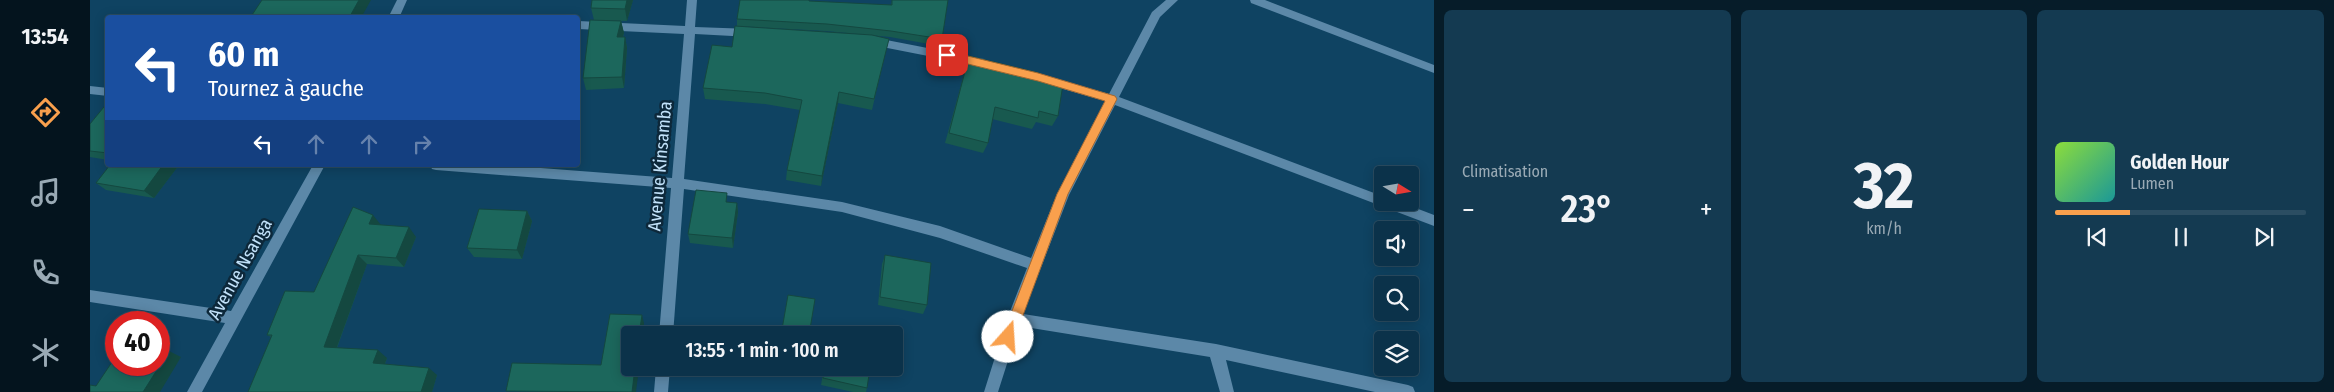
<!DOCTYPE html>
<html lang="fr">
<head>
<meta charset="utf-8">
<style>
  :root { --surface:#0b324a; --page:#143a51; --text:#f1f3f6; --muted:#9aaab5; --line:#2b4d62; --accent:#f9a04d }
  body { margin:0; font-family:"Fira Sans Condensed",sans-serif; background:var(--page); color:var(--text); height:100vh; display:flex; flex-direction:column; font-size:19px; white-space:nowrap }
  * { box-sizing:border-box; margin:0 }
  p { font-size:16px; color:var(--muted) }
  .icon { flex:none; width:28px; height:28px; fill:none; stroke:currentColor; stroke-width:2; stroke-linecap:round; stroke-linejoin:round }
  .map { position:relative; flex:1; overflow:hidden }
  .details { display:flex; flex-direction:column; gap:10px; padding:10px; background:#061c29; width:900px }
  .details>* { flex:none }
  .guide { position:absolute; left:15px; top:15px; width:475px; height:152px; border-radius:5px; box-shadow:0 2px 12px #0003,0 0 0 1px var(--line); background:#1a4fa0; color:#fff; overflow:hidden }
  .needle { width:32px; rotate:101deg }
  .tools { position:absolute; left:1284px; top:166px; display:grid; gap:10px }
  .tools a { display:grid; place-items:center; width:45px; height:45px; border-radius:5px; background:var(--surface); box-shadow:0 2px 12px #0003,0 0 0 1px var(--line); font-size:25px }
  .speed { position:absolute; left:15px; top:311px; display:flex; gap:10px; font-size:25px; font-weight:700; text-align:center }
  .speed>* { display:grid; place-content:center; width:65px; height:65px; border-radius:50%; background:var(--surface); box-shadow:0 2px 12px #0003,0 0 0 1px var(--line); line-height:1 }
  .speed .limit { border:8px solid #d22; background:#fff; color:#111 }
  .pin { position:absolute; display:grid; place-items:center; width:42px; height:42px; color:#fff; margin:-21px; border-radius:10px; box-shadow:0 2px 8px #0006 }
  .me { position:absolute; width:55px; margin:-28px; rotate:19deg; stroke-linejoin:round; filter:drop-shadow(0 0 4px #0008) }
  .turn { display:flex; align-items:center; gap:18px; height:105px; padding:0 20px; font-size:22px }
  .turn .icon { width:65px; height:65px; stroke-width:2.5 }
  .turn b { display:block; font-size:35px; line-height:42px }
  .lanes { display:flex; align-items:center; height:48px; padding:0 20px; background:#0003; justify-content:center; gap:25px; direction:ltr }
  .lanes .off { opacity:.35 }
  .big { font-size:38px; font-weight:600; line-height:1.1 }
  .details .tile { flex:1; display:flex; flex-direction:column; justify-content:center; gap:8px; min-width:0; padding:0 18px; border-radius:8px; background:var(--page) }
  .details .dial { align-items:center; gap:0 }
  .dial b { font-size:65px; line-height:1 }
  .song { display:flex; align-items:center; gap:15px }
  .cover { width:60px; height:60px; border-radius:8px; background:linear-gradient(135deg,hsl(90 70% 55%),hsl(180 70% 35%)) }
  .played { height:5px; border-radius:2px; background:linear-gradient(90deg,var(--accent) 30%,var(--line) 30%) }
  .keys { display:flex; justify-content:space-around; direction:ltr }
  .heat { display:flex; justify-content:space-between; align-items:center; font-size:28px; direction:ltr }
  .details .tiles { flex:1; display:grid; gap:10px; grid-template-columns:repeat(3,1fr) }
  .trip { position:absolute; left:531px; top:326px; width:282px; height:50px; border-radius:5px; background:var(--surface); box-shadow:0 2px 12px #0003,0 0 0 1px var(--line); font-weight:600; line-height:50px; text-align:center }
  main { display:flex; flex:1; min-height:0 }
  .tabs { display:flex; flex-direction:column; width:90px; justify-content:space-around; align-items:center; background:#04141e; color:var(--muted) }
  .tabs .icon { width:35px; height:35px }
  .tabs .selected { color:var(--accent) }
  .tabs b { font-size:22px; color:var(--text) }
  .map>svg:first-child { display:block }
</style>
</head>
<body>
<main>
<nav class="tabs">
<b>13:54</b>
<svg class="icon selected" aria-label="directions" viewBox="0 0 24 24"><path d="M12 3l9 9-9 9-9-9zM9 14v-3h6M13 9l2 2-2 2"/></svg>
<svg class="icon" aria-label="music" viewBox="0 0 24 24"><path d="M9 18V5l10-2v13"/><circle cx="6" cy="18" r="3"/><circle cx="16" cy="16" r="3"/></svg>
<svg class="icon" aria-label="phone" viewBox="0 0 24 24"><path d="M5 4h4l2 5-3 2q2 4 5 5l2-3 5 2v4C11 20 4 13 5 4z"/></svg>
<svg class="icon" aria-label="climate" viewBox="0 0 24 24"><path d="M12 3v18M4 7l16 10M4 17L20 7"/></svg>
</nav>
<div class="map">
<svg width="1344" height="392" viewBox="0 0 1344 392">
  <rect width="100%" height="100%" fill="#0f4362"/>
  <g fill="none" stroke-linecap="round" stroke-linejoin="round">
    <!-- minor -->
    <path fill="#5c88a8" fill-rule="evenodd" d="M307,0h10l-8,18h-11z
      M597,0h10l-2,27 56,2 5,4 -5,4 -56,-3 -11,145 158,23 98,24 91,32 26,-64 48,-93 -87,-25 -2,-3 2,-3 4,-1 87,25 43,-82 14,-12h12l-18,17 -41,80 263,99v6h18l34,13v11l-319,-121 -46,90 -46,119 193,30 192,41 5,2 2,5h-40l-149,-32 8,32h-14l-10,-35 -191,-31 -21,66h-14l23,-73 20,-51 -87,-30 -98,-26 -158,-23 -11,146h-14l12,-147 -235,-18 -4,-1 -2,-4h73l169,13 12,-144 -106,-5v-8l107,5z
      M1160,0h15l169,65v8l-183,-70z
      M781,37l113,22 6,4 -6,4 -117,-23 -1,-3z
      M0,86l18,2v8l-18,-2z
      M223,165h12l-123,227h-15l38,-69 -135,-21v-12l141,21z
      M566,368h14l-2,24h-14z"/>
  </g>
  <!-- wall -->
  <path fill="#18594f" d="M543,0l-6,21 -33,-1 -3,-12z
    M802,0h56l-6,39 -2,7 -50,-9 -64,-6 -89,-5v-7l72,-18 82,4z
    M531,21l3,12 -1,4h2l2,11 -3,40 -38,2 -3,-12z
    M642,47l154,3 -14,60 -34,-7 -17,83 -35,-6 1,-10 13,-60 -35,-6 -60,-5 -2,-11z
    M879,56l69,22 20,38 -6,10 -16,-4 -4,7 -40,-10 -4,24 -5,10 -38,-10z
    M18,102v58l-18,-3v-33z
    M20,165h69l-25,33 -48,-8 -10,-7z
    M637,202l10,1 1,9 -5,36 -43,-5 -2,-9z
    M437,211l5,10 -10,38 -48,-2 -7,-9z
    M291,225l35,12 -12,30 -37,-3 -30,84 50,10 -2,6 52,11 -5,17h-184l23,-55 -4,-2 47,-43z
    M795,255l42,50 -4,9 -45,-9 4,-41z
    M734,368l43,20 -1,4h-13l-32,-7z"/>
  <!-- shaded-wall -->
  <path fill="#144840" d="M269,0h12l-10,18h-12z
    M537,0h6l-6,21 -2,-12z
    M531,21l3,12 -5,15 -2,-11z
    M535,37l2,11 -3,40 -2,-11z
    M749,92l-1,11 -17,83 1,-10z
    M73,165h16l-25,33 -10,-7z
    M647,203l1,9 -5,36 -1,-10z
    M437,211l5,10 -10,38 -5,-9z
    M283,215l8,10 -12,-1z
    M319,227l7,10 -12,30 -8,-9z
    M268,255l9,9 -33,91 -10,-8z
    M552,315l2,8 -1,12h-4z
    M288,350l9,8 -5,13 -9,-8z
    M79,351l12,6 -21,35h-17z
    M339,368l8,7 -5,17h-11z
    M545,368h4l-3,24h-4z"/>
  <!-- building -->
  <path fill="#1c675c" stroke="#144840" d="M172,0h97l-10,18h-99z
    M502,0h35l-2,9 -34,-1z
    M650,0h69v1l83,4v-5h56l-6,39 -51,-8 -64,-7 -90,-5z
    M500,20l31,1 -4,16h8l-3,40 -39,1z
    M645,26l137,9 17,4 -15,60 -35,-7 -17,84 -35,-6 15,-70 -37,-7 -62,-5 9,-43 20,2z
    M879,56l70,17 -1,5 25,6 -5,32 -19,-5 -1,7 -43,-11 -7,36 -39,-10z
    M18,102v51l-18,-2v-27z
    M20,165h53l-19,26 -48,-8z
    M606,190l31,3 -1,9 11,1 -5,35 -44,-4z
    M263,207l20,8 -4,9 40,3 -13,31 -38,-3 -34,92 54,3 -5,13 56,5 -8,24h-173l24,-57h-5l18,-44 29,1z
    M389,209l48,2 -10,39 -50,-2z
    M795,255l46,8 -4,42 -47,-8z
    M698,295l27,4 -6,36h-28z
    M520,314l32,1 -3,20h-9v33h5l-3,24 -126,-1 6,-28 89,2z
    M742,326l40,9h-42z
    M69,349l10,2 -26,41h-53v-7l6,1 20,-30v9h43z
    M734,368h46l-3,20 -44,-10z"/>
  <!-- route -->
  <path fill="#f9a04d" stroke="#a26832" d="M857,51l91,22 77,23 2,3 -49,95 -53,143 -2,4 -5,2 -4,-2 -2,-4 55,-143 48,-93 -67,-20 -95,-23v-5z"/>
  <g text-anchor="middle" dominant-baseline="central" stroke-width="5" stroke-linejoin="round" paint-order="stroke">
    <!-- street labels -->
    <g font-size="18" fill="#c2e2fa" stroke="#0d283a">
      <text transform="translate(570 166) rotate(-85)">Avenue Kinsamba</text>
      <text transform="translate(150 269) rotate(-61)">Avenue Nsanga</text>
    </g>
  </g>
</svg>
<div class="tools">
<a><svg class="needle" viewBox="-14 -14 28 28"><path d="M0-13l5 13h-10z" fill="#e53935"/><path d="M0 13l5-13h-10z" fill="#9aaab5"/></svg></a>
<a><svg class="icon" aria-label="sound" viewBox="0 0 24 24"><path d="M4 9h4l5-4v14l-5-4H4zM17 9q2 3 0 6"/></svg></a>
<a><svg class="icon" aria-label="search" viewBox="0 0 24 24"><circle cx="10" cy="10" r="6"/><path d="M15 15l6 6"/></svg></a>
<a><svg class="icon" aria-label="layers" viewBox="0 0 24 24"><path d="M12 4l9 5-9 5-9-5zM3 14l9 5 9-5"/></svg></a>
</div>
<div class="speed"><div class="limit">40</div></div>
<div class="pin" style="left:857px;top:55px;background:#d93025"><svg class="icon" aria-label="arrive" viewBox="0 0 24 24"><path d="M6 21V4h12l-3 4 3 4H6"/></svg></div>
<svg class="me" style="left:918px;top:337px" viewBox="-20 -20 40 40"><circle r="19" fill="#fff"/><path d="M0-13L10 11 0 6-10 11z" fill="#f9a04d"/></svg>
<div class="trip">13:55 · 1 min · 100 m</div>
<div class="guide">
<div class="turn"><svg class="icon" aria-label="left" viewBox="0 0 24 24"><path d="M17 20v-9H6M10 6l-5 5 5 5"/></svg><div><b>60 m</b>Tournez à gauche</div></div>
<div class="lanes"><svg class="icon" aria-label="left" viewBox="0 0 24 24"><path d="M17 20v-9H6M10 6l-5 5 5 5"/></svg><svg class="icon off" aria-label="ahead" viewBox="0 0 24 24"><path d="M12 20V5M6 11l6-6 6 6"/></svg><svg class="icon off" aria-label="ahead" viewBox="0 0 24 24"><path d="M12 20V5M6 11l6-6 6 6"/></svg><svg class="icon off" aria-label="right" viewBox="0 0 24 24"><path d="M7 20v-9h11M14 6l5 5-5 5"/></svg></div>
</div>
</div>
<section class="details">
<div class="tiles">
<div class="tile"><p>Climatisation</p>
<div class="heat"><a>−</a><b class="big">23°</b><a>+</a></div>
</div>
<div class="tile dial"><b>32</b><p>km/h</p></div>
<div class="tile">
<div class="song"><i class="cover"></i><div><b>Golden Hour</b><p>Lumen</p></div></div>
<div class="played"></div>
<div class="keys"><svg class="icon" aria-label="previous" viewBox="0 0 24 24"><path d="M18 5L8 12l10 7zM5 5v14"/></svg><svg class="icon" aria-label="pause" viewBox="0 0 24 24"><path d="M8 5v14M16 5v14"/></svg><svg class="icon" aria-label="next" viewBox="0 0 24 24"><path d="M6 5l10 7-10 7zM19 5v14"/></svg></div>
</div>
</div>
</section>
</main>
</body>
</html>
